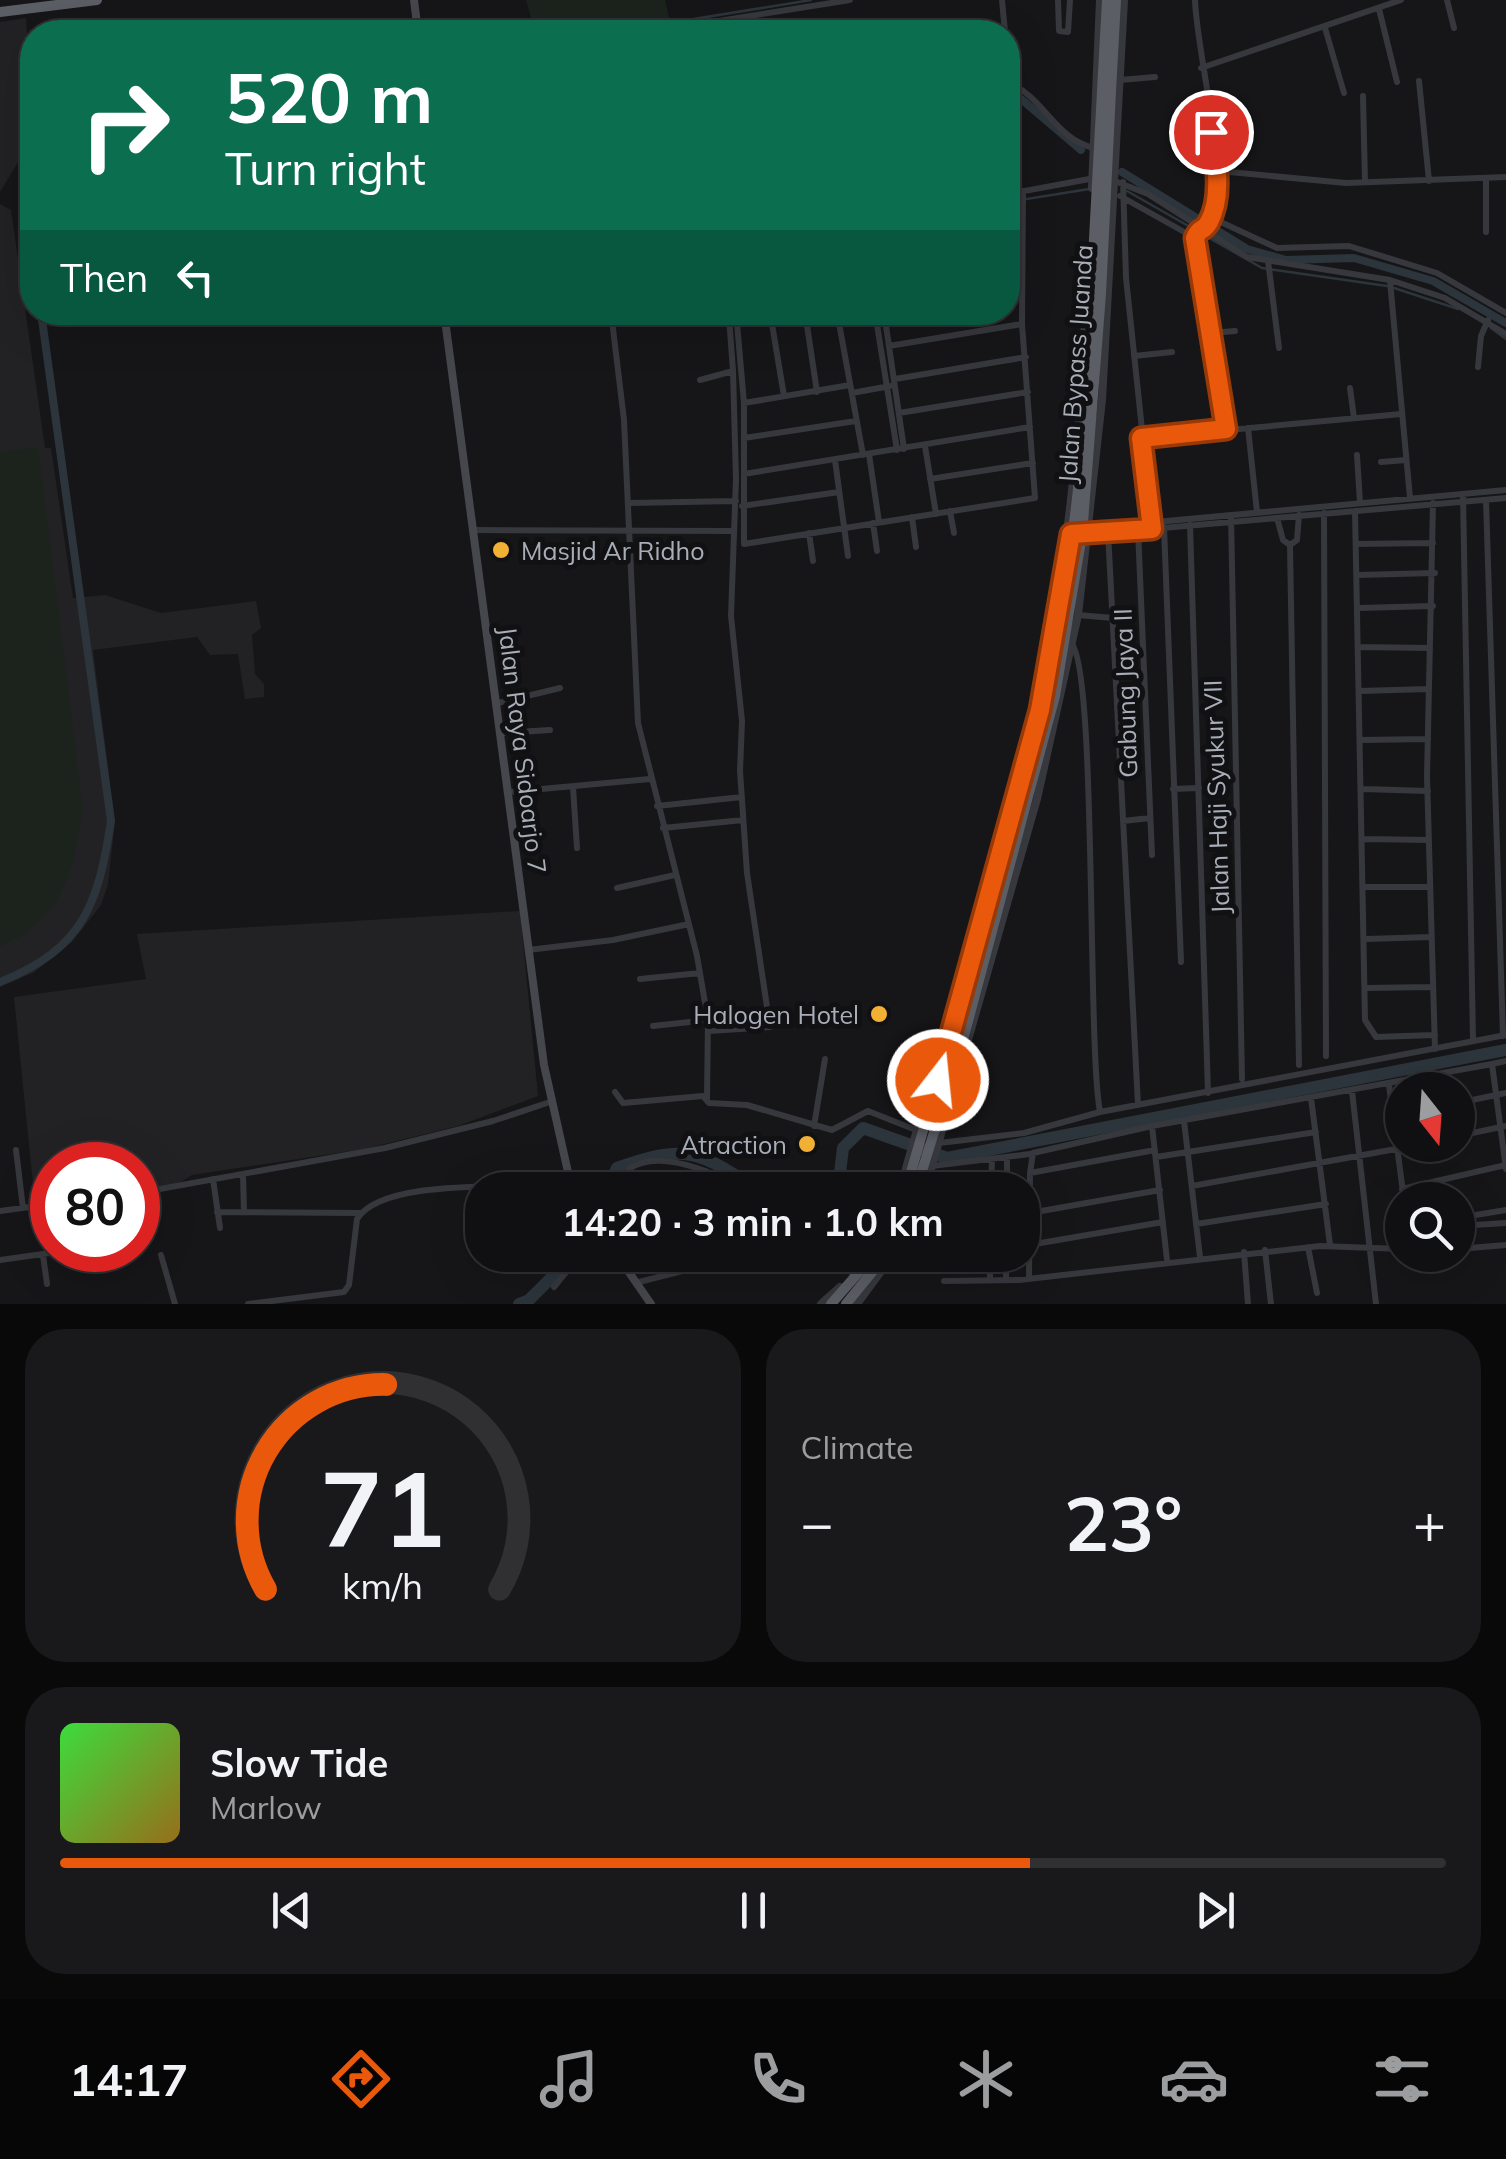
<!DOCTYPE html>
<html lang="en">
<head>
<meta charset="utf-8">
<style>
  :root { --surface:#101012; --page:#19191b; --text:#f1f3f6; --muted:#9c9d9f; --line:#303032; --accent:#ea580c }
  body { margin:0; font-family:Mulish,sans-serif; background:var(--page); color:var(--text); height:100vh; display:flex; flex-direction:column; font-size:38px; white-space:nowrap }
  * { box-sizing:border-box; margin:0 }
  p { font-size:32px; color:var(--muted) }
  .icon { flex:none; width:55px; height:55px; fill:none; stroke:currentColor; stroke-width:2; stroke-linecap:round; stroke-linejoin:round }
  .map { position:relative; height:1304px; overflow:hidden }
  .panel { display:flex; flex-direction:column; gap:25px; padding:25px; background:#09090a; flex:1 }
  .panel>* { flex:none }
  .hud { position:absolute; left:20px; top:20px; width:1000px; height:305px; border-radius:40px; box-shadow:0 10px 40px #0002,0 0 0 2px var(--line); background:#0b6e4f; color:#fff; overflow:hidden }
  .needle { width:65px; rotate:163deg }
  .fabs { position:absolute; left:1385px; top:1072px; display:grid; gap:20px }
  .fabs a { display:grid; place-items:center; width:90px; height:90px; border-radius:50%; background:var(--surface); box-shadow:0 10px 40px #0002,0 0 0 2px var(--line); font-size:50px }
  .speed { position:absolute; left:30px; top:1142px; display:flex; gap:20px; font-size:50px; font-weight:700; text-align:center }
  .speed>* { display:grid; place-content:center; width:130px; height:130px; border-radius:50%; background:var(--surface); box-shadow:0 10px 40px #0002,0 0 0 2px var(--line); line-height:1 }
  .speed .limit { border:15px solid #d22; background:#fff; color:#111 }
  .pin { position:absolute; display:grid; place-items:center; width:85px; height:85px; color:#fff; margin:-42px; border:5px solid #fff; border-radius:50%; box-shadow:0 2px 10px #0007 }
  .me { position:absolute; width:110px; margin:-55px; rotate:16deg; stroke-linejoin:round; filter:drop-shadow(0 0 8px #0008) }
  .turn { display:flex; align-items:center; gap:35px; height:210px; padding:0 40px; font-size:45px }
  .turn .icon { width:130px; height:130px; stroke-width:2.5 }
  .turn b { display:block; font-size:70px; line-height:85px }
  .then { display:flex; align-items:center; height:95px; padding:0 40px; background:#0003; gap:20px; font-size:38px }
  .big { font-size:75px; font-weight:700; line-height:1.1 }
  .panel .tile { flex:1; display:flex; flex-direction:column; justify-content:center; gap:15px; min-width:0; padding:0 35px; border-radius:40px; background:var(--page) }
  .panel .dial { align-items:center; gap:0 }
  .dial svg { height:260px; overflow:visible; fill:none; stroke:var(--line); stroke-width:7; stroke-linecap:round; text-anchor:middle }
  .dial text { fill:var(--text); stroke:none }
  .song { display:flex; align-items:center; gap:30px }
  .cover { width:120px; height:120px; border-radius:15px; background:linear-gradient(135deg,hsl(120 70% 55%),hsl(40 70% 35%)) }
  .played { height:10px; border-radius:5px; background:linear-gradient(90deg,var(--accent) 70%,var(--line) 70%) }
  .keys { display:flex; justify-content:space-around; direction:ltr }
  .heat { display:flex; justify-content:space-between; align-items:center; font-size:55px; direction:ltr }
  .panel .tiles { flex:1; display:grid; gap:25px; grid-template-columns:1fr 1fr }
  .tile:last-child { grid-column:span 2 }
  .trip { position:absolute; left:465px; top:1172px; width:575px; height:100px; border-radius:40px; background:var(--surface); box-shadow:0 10px 40px #0002,0 0 0 2px var(--line); font-weight:700; line-height:100px; text-align:center }
  .tabs { display:flex; height:160px; justify-content:space-around; align-items:center; background:#060607; color:var(--muted) }
  .tabs .icon { width:70px; height:70px }
  .tabs .on { color:var(--accent) }
  .tabs b { font-size:45px; color:var(--text) }
  .map>svg:first-child { display:block }
</style>
</head>
<body>
<div class="map">
<svg width="1506" height="1304" viewBox="0 0 1506 1304">
  <rect width="100%" height="100%" fill="#161618"/>
  <!-- built -->
  <path fill="#222225" d="M26,18l6,121 -32,53v-170z
    M0,204l11,6 34,238h6l22,150 32,-3 56,18 95,-12 5,27 -9,7 3,39 9,10v13l-19,2 -7,-45 -28,1 -13,-18 -104,13 22,171 -7,63 -7,21 -29,37 -39,31 -33,14z
    M520,911l18,185 -80,30 -94,23 -172,26 -16,10 -38,6v-26h-86v37l-17,2 -21,-207 132,-18 -9,-45z"/>
  <!-- green -->
  <path fill="#1c231d" d="M526,0h139l4,18 -87,14h-47z
    M38,447l44,355c-4,60 -19,120 -82,144v-494z"/>
  <g fill="none" stroke-linecap="round" stroke-linejoin="round">
    <!-- stream -->
    <path stroke="#2c353c" stroke-width="2.5" d="M614,32l197,-32
      M1127,191l135,77 125,18
      M1008,202l81,-13
      M1394,288l64,21
      M1491,328l15,11"/>
    <!-- canal -->
    <path stroke="#2c353c" stroke-width="8" d="M897,32h19
      M1008,88l73,62
      M1122,172l125,77 39,11 68,-2 79,23 73,42
      M32,207l-5,17 5,24
      M0,982c84,-34 98,-77 111,-161l-70,-509"/>
    <!-- river -->
    <path stroke="#2c353c" stroke-width="12" d="M607,1190l10,-22c69,-25 82,-17 141,22
      M838,1190l5,-42 20,-20 84,30 559,-108
      M519,1304l10,-4 45,-45"/>
    <!-- minor -->
    <path stroke="#37383d" stroke-width="6" d="M1002,0l3,32
      M1058,0l1,31 9,1 2,-32
      M1195,0c2,60 39,182 9,230
      M1447,0l7,28
      M1379,9l18,73
      M1325,28l19,65
      M650,32l200,-32
      M1008,66l3,18c33,14 45,56 83,64
      M1201,68l200,-68
      M1120,80l35,-3
      M1419,81l10,100
      M1363,96l2,86
      M1218,171l128,12 160,-6
      M1486,179v53
      M1112,180l36,14 99,63 143,23 55,18 61,36
      M1123,182l3,96 26,246
      M1008,194l87,-16
      M1120,196l75,42
      M1212,218l65,30 72,-2 88,27 69,40
      M1200,228l-5,10 31,191
      M1268,261l11,87
      M1390,281l20,217
      M1008,290l14,-3
      M611,312l13,108 14,303 59,233 11,64 -1,78
      M736,312l8,91v141l291,-46 -13,-174 1,-133
      M770,312l14,84
      M805,312l12,80
      M837,312l26,143
      M875,312l22,138
      M884,312l20,137
      M729,317l4,54
      M1211,333l24,-2
      M889,346l133,-22
      M1134,356l38,-4
      M1478,367l3,-31 7,-16
      M895,379l131,-22
      M700,380l33,-9 3,108 -5,137 11,105 -2,50 7,102 23,154 -62,4
      M1350,388l4,30
      M852,393l38,-7
      M744,403l106,-18
      M899,413l129,-21
      M1248,428l9,84
      M744,438l112,-17
      M1141,438l260,-24
      M925,446l11,68
      M869,454l10,68
      M1357,455l3,48
      M835,460l13,96
      M1381,462l25,-2
      M744,474l286,-47
      M930,479l103,-16
      M1463,494l10,547
      M1486,500l17,536
      M629,503l107,-2
      M1433,503l-6,274 8,272
      M742,506l97,-14
      M950,511l4,22
      M1355,511l10,509 11,17 59,-2
      M1324,513l2,543
      M1231,515l11,564
      M912,517l4,30
      M1277,518l6,22 7,5 7,-5 2,-25
      M873,523l4,28
      M1190,525l18,568
      M1164,527l17,435
      M1090,528l416,-38
      M473,530l259,1
      M1138,530l14,325
      M1108,532l30,573
      M809,533l4,28
      M1082,535l424,-37
      M1356,544l77,-1
      M1290,545l9,520
      M1357,575l78,-2
      M1358,608l75,-2
      M1078,615l35,3
      M1071,643c26,23 16,401 29,469
      M1359,647l71,1
      M1360,691l69,-2
      M498,703l62,-15
      M502,733l48,-3
      M1362,740l66,-1
      M573,787l4,61
      M1173,789l26,-1
      M1363,789l65,2
      M509,792l141,-13
      M657,806l85,-9
      M1123,821l27,-3
      M663,828l80,-8
      M1364,839l65,1
      M1366,887h64
      M617,888l58,-13
      M1366,939l65,-2
      M528,950l85,-10 76,-16
      M640,979l60,-6
      M1366,988l66,-1
      M653,1026l55,-6
      M1506,1061l-14,3 14,105
      M1389,1085l15,115
      M1352,1091l24,213
      M615,1092l8,11 80,-7 6,7 38,2 85,25 36,-19 48,19
      M1311,1098l19,147
      M1458,1103l48,-10
      M1184,1121l16,136
      M814,1126l11,-67
      M1152,1126l15,134
      M1458,1136l48,-10
      M939,1143l85,-10 76,-21 406,-77
      M16,1150l7,58
      M1156,1157l160,-25
      M1007,1158v32
      M932,1166l98,-12
      M1030,1173l3,-20 119,-27 340,-62
      M243,1175l1,37
      M213,1179l7,49
      M1192,1186l226,-41
      M1402,1189l104,-24
      M621,1190l8,-21c24,-17 63,-4 89,7l1,14
      M991,1190l1,-30
      M138,1193l247,-45 108,-27 57,-19
      M0,1211l52,-7
      M217,1212l143,1
      M1030,1213l130,-23
      M1458,1218l48,-8
      M1196,1224l130,-20
      M1458,1226l48,-3
      M138,1241l11,-1
      M1029,1245l134,-23
      M1308,1247l9,46
      M1458,1249l48,-4
      M1265,1250l6,54
      M1244,1252l4,52
      M43,1255l4,29
      M161,1255l14,49
      M0,1260l71,-10
      M1029,1278l1,-105 125,-23
      M1006,1280v-25
      M944,1281l75,-1 301,-34 82,3
      M990,1281v-26
      M639,1282l67,-17 99,-10
      M554,1287l26,-32
      M248,1304l96,-12 5,-7 8,-66c27,-43 164,-29 212,-36"/>
    <!-- tertiary -->
    <path stroke="#37383d" stroke-width="8" d="M1092,188l8,-188
      M900,1190c55,-200 126,-398 159,-603 14,-87 22,-177 26,-265
      M925,1190l112,-391 41,-184 24,-215 22,-400
      M853,1273l12,-18
      M821,1304l19,-17
      M857,1304l36,-49"/>
    <!-- secondary -->
    <path stroke="#45474d" stroke-width="8" d="M414,0l4,32
      M444,312l100,753 28,125
      M617,1255l34,49"/>
    <!-- trunk -->
    <path stroke="#5b5e65" stroke-width="10" d="M0,12l97,-12
      M1102,91l5,-91
      M1111,91l5,-91
      M906,1190c54,-192 121,-382 155,-579 18,-104 27,-211 30,-317
      M916,1190l48,-154 91,-340 27,-161 19,-241
      M831,1304l43,-49
      M846,1304l40,-49"/>
    <!-- trunk-bridge -->
    <path stroke="#5b5e65" stroke-width="10" d="M1091,294l11,-203
      M1101,294l10,-203"/>
  </g>
  <g fill="none" stroke-linecap="round" stroke-linejoin="round">
    <!-- route casing -->
    <g stroke="#983908" stroke-width="25">
      <path id="route" d="M938,1080l102,-370 31,-176 81,-5 -11,-91 85,-9 -31,-191c6,-13 7,-4 14,-16 14,-26 7,-62 2,-90"/>
    </g>
    <!-- route -->
    <use href="#route" stroke="#ea580c" stroke-width="18"/>
  </g>
  <!-- markers -->
  <g fill="#f2b134" stroke="#111113" stroke-width="4">
    <circle cx="501" cy="550" r="10"/>
    <circle cx="879" cy="1014" r="10"/>
    <circle cx="807" cy="1144" r="10"/>
  </g>
  <g text-anchor="middle" dominant-baseline="central" stroke-width="10" stroke-linejoin="round" paint-order="stroke">
    <!-- street labels -->
    <g font-size="25" fill="#a8adb8" stroke="#111113">
      <text transform="translate(1075 364) rotate(-86)">Jalan Bypass Juanda</text>
      <text transform="translate(1125 693) rotate(-92)">Gabung Jaya II</text>
      <text transform="translate(523 750) rotate(83)">Jalan Raya Sidoarjo 7</text>
      <text transform="translate(1216 797) rotate(-92)">Jalan Haji Syukur VII</text>
    </g>
    <!-- poi labels -->
    <g font-size="25" fill="#a8adb8" stroke="#111113" text-anchor="end">
      <text x="521" y="550" text-anchor="start">Masjid Ar Ridho</text>
      <text x="859" y="1014">Halogen Hotel</text>
      <text x="787" y="1144">Atraction</text>
    </g>
  </g>
</svg>
<div class="fabs">
<a><svg class="needle" viewBox="-14 -14 28 28"><path d="M0-13l5 13h-10z" fill="#e53935"/><path d="M0 13l5-13h-10z" fill="#9c9d9f"/></svg></a>
<a><svg class="icon" aria-label="search" viewBox="0 0 24 24"><circle cx="10" cy="10" r="6"/><path d="M15 15l6 6"/></svg></a>
</div>
<div class="speed"><div class="limit">80</div></div>
<div class="pin" style="left:1211px;top:132px;background:#d93025"><svg class="icon" aria-label="arrive" viewBox="0 0 24 24"><path d="M6 21V4h12l-3 4 3 4H6"/></svg></div>
<svg class="me" style="left:938px;top:1080px" viewBox="-20 -20 40 40"><circle r="17" fill="#ea580c" stroke="#fff" stroke-width="3"/><path d="M0-11L8 9 0 5-8 9z" fill="#fff"/></svg>
<div class="trip">14:20 · 3 min · 1.0 km</div>
<div class="hud">
<div class="turn"><svg class="icon" aria-label="right" viewBox="0 0 24 24"><path d="M7 20v-9h11M14 6l5 5-5 5"/></svg><div><b>520 m</b>Turn right</div></div>
<div class="then">Then<svg class="icon" aria-label="left" viewBox="0 0 24 24"><path d="M17 20v-9H6M10 6l-5 5 5 5"/></svg></div>
</div>
</div>
<section class="panel">
<div class="tiles">
<div class="tile dial"><svg viewBox="0 0 100 80">
<path d="M14 69A42 42 0 1 1 86 69"/>
<path d="M14 69A42 42 0 0 1 51 6" stroke="#ea580c"/>
<text x="50" y="56" font-size="32" font-weight="700">71</text>
<text x="50" y="72" font-size="11">km/h</text>
</svg></div>
<div class="tile"><p>Climate</p>
<div class="heat"><a>−</a><b class="big">23°</b><a>+</a></div>
</div>
<div class="tile">
<div class="song"><i class="cover"></i><div><b>Slow Tide</b><p>Marlow</p></div></div>
<div class="played"></div>
<div class="keys"><svg class="icon" aria-label="previous" viewBox="0 0 24 24"><path d="M18 5L8 12l10 7zM5 5v14"/></svg><svg class="icon" aria-label="pause" viewBox="0 0 24 24"><path d="M8 5v14M16 5v14"/></svg><svg class="icon" aria-label="next" viewBox="0 0 24 24"><path d="M6 5l10 7-10 7zM19 5v14"/></svg></div>
</div>
</div>
</section>
<nav class="tabs">
<b>14:17</b>
<svg class="icon on" aria-label="directions" viewBox="0 0 24 24"><path d="M12 3l9 9-9 9-9-9zM9 14v-3h6M13 9l2 2-2 2"/></svg>
<svg class="icon" aria-label="music" viewBox="0 0 24 24"><path d="M9 18V5l10-2v13"/><circle cx="6" cy="18" r="3"/><circle cx="16" cy="16" r="3"/></svg>
<svg class="icon" aria-label="phone" viewBox="0 0 24 24"><path d="M5 4h4l2 5-3 2q2 4 5 5l2-3 5 2v4C11 20 4 13 5 4z"/></svg>
<svg class="icon" aria-label="climate" viewBox="0 0 24 24"><path d="M12 3v18M4 7l16 10M4 17L20 7"/></svg>
<svg class="icon" aria-label="car" viewBox="0 0 24 24"><path d="M5 17H2v-5l4-1 3-4h7l3 4 3 1v5h-3M9 17h6M6 11h13"/><circle cx="7" cy="17" r="2"/><circle cx="17" cy="17" r="2"/></svg>
<svg class="icon" aria-label="filters" viewBox="0 0 24 24"><path d="M4 7h16M4 17h16"/><circle cx="9" cy="7" r="2"/><circle cx="15" cy="17" r="2"/></svg>
</nav>
</body>
</html>
